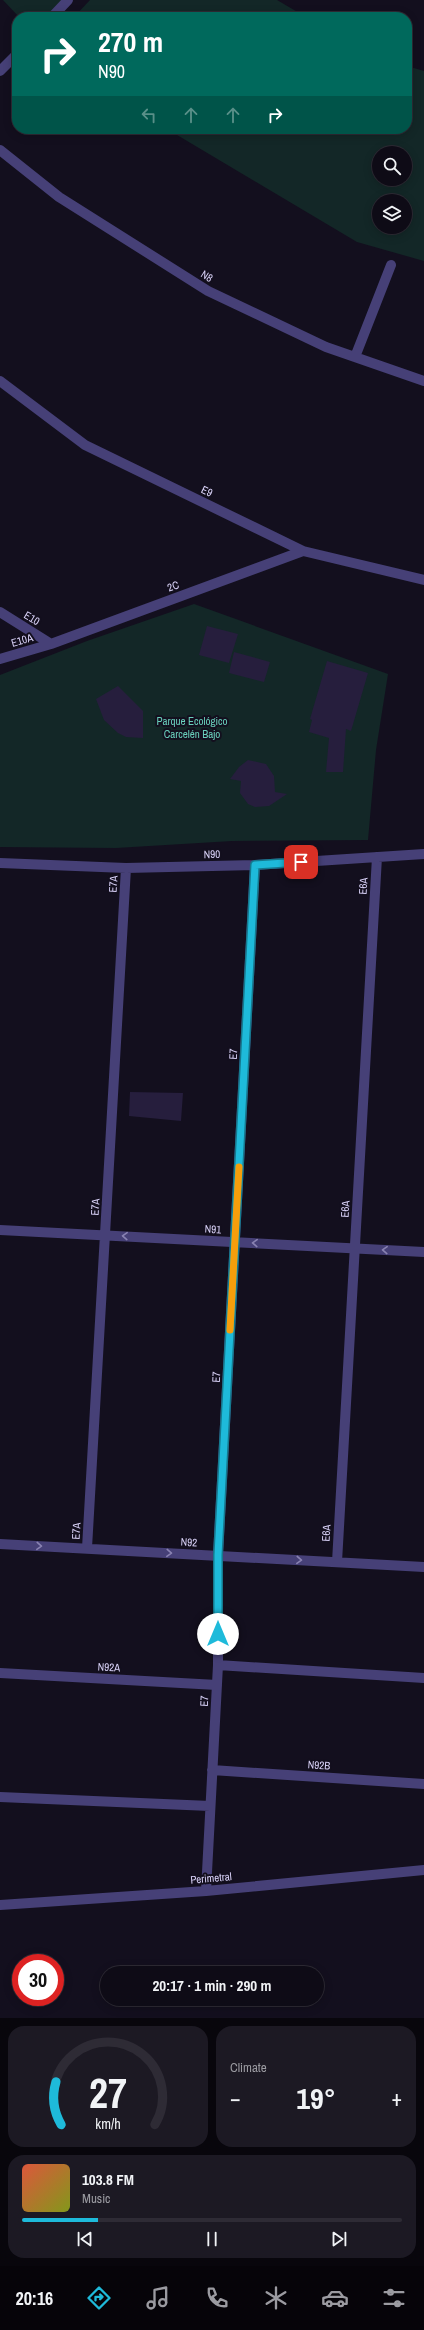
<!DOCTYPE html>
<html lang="en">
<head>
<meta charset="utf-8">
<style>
  :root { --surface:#0e0b16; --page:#1c1923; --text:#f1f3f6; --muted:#9b9ba1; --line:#2e2b35; --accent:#1ebada }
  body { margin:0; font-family:"Archivo Narrow",sans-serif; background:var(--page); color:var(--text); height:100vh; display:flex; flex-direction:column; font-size:15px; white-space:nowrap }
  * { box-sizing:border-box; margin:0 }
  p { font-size:13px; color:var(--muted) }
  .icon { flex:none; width:22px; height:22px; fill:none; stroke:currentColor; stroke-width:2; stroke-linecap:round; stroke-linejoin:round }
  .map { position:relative; height:2018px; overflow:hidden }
  .sheet { display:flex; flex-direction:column; gap:8px; padding:8px; background:#08060c; flex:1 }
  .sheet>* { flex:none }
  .banner { position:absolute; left:12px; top:12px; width:400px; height:122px; border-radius:16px; box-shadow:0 2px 10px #0003,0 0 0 1px var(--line); background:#00695c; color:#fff; overflow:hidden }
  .buttons { position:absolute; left:372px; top:146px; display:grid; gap:8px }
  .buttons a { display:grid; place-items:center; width:40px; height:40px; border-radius:50%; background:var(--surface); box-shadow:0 2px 10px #0003,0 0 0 1px var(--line); font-size:20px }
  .speed { position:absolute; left:12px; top:1954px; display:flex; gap:8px; font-size:20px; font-weight:700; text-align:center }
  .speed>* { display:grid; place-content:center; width:52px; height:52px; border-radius:50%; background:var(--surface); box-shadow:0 2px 10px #0003,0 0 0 1px var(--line); line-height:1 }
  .speed .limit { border:6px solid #d22; background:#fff; color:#111 }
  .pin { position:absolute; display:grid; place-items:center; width:34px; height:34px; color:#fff; margin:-17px; border-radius:8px; box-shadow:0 2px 6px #0006 }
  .me { position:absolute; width:44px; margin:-22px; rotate:0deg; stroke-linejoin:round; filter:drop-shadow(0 0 3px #0008) }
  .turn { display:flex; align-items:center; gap:14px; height:84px; padding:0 20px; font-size:18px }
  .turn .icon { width:52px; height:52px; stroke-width:2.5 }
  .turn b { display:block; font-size:28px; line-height:34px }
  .lanes { display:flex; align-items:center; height:38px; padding:0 20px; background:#0003; justify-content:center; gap:20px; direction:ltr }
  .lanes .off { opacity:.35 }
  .big { font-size:30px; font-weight:700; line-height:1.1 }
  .sheet .card { flex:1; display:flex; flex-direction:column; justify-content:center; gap:6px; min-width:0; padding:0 14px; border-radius:16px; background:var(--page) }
  .sheet .dial { align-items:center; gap:0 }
  .dial svg { height:104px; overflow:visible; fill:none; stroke:var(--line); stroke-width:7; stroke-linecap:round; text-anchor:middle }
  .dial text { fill:var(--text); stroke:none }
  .song { display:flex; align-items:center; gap:12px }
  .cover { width:48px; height:48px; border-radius:6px; background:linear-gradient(135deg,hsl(10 70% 55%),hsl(70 70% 35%)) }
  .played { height:4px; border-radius:2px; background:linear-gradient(90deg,var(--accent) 20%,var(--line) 20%) }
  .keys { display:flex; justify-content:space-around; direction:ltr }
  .heat { display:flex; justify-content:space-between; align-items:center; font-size:22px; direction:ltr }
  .sheet .tiles { flex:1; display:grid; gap:8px; grid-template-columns:1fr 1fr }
  .card:last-child { grid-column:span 2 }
  .trip { position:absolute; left:100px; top:1966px; width:224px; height:40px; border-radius:20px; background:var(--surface); box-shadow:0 2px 10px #0003,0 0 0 1px var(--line); font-weight:700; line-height:40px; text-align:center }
  .menu { display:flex; height:64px; justify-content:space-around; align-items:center; background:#060409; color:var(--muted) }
  .menu .icon { width:28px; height:28px }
  .menu .active { color:var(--accent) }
  .menu b { font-size:18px; color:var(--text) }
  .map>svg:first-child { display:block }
</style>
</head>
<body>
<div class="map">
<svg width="424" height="2018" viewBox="0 0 424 2018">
  <rect width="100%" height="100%" fill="#130f1e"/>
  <!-- green -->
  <path fill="#132727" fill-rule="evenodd" d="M3,0h65l-16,17h-33z
    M90,0h187l29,17h-232z
    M407,66l17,5v190l-67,-19 -190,-113h240zM379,153h26v26h-26zM379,201h26v26h-26z
    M194,604l194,70 -12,76 -8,90 -136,1 -116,7 -116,-1v-172l87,-34z"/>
  <!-- building -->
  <path fill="#261e3d" d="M207,626l31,8 -9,29 -30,-8z
    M234,652l36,10 -6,20 -35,-9z
    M327,661l41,12 -17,58 -5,-2 -3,43h-17l3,-34 -20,-6 3,-12 -2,-1z
    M118,686l25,25v27l-17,-1 -8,-4 -14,-13 -8,-21z
    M248,760l18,4 8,12 1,16 12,2 -18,12 -14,1 -7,-3 -8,-11 1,-12 -11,-2 9,-12z
    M130,1092l53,1 -2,28 -52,-5z"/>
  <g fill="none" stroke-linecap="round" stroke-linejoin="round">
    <!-- minor -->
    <path stroke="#464077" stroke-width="10" d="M52,17l16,-17
      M0,71l17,-17
      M0,150l59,47 149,94 118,56 98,34
      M355,357l36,-92
      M0,381l85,64 218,106 121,29
      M0,612l51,32
      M0,659l51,-15 252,-93
      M0,863l126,5 129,-3 169,-11
      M0,1230l424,22
      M0,1544l424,23
      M87,1548l39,-680
      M337,1562l40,-705
      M218,1665l206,13
      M0,1673l217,12
      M212,1770l212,14
      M0,1797l210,9
      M206,1891l12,-226v-110l37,-690
      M0,1905l206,-14 218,-21"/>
  </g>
  <!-- one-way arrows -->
  <defs><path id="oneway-chevron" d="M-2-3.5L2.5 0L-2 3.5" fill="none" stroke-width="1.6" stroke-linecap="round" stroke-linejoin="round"/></defs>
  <g stroke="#8982b2">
    <use href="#oneway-chevron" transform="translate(125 1236) rotate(-177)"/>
    <use href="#oneway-chevron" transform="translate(255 1243) rotate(-177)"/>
    <use href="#oneway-chevron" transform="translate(385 1250) rotate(-177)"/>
    <use href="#oneway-chevron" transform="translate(39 1546) rotate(3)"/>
    <use href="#oneway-chevron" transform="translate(169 1553) rotate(3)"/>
    <use href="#oneway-chevron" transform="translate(299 1560) rotate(3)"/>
  </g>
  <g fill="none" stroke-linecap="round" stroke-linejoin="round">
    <!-- route casing -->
    <g stroke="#14798e" stroke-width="10">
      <path id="route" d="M218,1634v-79l37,-690 46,-3"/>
    </g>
    <!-- route -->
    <use href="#route" stroke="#1ebada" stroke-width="7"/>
    <!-- slow -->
    <path stroke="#f59e0b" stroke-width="7" d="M230,1330l9,-163"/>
  </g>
  <g text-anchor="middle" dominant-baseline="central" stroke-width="4" stroke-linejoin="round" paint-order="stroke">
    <!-- street labels -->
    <g font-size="11" fill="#dad3f9" stroke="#130f1e">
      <text transform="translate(207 276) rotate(32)">N8</text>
      <text transform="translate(207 491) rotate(26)">E9</text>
      <text transform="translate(173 586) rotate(-20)">2C</text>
      <text transform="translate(32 618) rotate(31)">E10</text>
      <text transform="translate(22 640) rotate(-16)">E10A</text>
      <text transform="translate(212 854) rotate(-1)">N90</text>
      <text transform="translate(113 884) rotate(-87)">E7A</text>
      <text transform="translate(363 886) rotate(-87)">E6A</text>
      <text transform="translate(233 1054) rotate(-87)">E7</text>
      <text transform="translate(95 1207) rotate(-87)">E7A</text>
      <text transform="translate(345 1209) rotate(-87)">E6A</text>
      <text transform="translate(213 1229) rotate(3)">N91</text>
      <text transform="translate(216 1377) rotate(-87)">E7</text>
      <text transform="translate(76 1531) rotate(-87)">E7A</text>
      <text transform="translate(326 1533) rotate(-87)">E6A</text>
      <text transform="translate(189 1542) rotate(3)">N92</text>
      <text transform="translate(109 1667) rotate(3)">N92A</text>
      <text transform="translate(204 1701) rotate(-87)">E7</text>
      <text transform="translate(319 1765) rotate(4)">N92B</text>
      <text transform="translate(211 1878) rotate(-5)">Perimetral</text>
    </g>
    <!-- park labels -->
    <g font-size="11" fill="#69cfbc" stroke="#130f1e">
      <text x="192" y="721">Parque Ecológico<tspan x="192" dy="13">Carcelén Bajo</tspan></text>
    </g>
  </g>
</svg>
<div class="buttons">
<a><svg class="icon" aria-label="search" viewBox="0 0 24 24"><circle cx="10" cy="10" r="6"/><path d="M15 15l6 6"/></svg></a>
<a><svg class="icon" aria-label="layers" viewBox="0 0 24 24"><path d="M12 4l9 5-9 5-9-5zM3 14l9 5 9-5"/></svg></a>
</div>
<div class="speed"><div class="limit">30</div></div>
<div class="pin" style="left:301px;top:862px;background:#d93025"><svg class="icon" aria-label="arrive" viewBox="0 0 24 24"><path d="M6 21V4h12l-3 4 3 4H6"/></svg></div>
<svg class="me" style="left:218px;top:1634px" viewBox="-20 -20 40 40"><circle r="19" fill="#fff"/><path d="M0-13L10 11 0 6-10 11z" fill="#1ebada"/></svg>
<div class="trip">20:17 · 1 min · 290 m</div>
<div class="banner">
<div class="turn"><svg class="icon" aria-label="right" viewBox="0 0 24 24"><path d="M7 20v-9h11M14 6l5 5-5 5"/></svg><div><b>270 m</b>N90</div></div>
<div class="lanes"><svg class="icon off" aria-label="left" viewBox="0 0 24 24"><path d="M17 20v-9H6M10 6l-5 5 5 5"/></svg><svg class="icon off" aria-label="ahead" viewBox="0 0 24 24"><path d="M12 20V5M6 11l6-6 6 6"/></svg><svg class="icon off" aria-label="ahead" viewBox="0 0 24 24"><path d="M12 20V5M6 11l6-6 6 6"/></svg><svg class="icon" aria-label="right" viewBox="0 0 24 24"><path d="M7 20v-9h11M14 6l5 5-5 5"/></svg></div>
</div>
</div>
<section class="sheet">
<div class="tiles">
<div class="card dial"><svg viewBox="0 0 100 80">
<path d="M14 69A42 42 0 1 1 86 69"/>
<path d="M14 69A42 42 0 0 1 10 36" stroke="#1ebada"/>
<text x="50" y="56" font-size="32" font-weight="700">27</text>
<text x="50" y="72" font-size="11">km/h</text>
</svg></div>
<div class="card"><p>Climate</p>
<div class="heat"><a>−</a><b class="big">19°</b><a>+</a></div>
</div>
<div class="card">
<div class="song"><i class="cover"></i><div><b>103.8 FM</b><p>Music</p></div></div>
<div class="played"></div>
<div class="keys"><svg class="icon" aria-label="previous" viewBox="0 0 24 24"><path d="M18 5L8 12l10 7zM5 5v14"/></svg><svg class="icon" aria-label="pause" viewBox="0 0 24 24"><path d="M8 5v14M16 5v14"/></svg><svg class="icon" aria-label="next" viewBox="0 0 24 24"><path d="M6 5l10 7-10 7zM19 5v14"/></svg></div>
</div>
</div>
</section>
<nav class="menu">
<b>20:16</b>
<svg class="icon active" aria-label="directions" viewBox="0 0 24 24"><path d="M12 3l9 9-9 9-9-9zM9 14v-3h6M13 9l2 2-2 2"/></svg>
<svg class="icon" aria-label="music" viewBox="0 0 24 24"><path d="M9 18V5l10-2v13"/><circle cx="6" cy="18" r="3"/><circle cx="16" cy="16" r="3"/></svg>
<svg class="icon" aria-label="phone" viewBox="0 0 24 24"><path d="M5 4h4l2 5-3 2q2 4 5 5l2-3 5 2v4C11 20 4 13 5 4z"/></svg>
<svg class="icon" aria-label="climate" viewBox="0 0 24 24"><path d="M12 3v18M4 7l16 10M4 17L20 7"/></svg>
<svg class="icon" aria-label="car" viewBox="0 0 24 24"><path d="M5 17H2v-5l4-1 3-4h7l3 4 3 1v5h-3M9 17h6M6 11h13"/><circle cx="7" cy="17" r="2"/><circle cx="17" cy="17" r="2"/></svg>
<svg class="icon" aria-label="filters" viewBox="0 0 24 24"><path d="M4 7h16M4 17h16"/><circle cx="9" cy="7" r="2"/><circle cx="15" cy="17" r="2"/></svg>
</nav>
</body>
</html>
